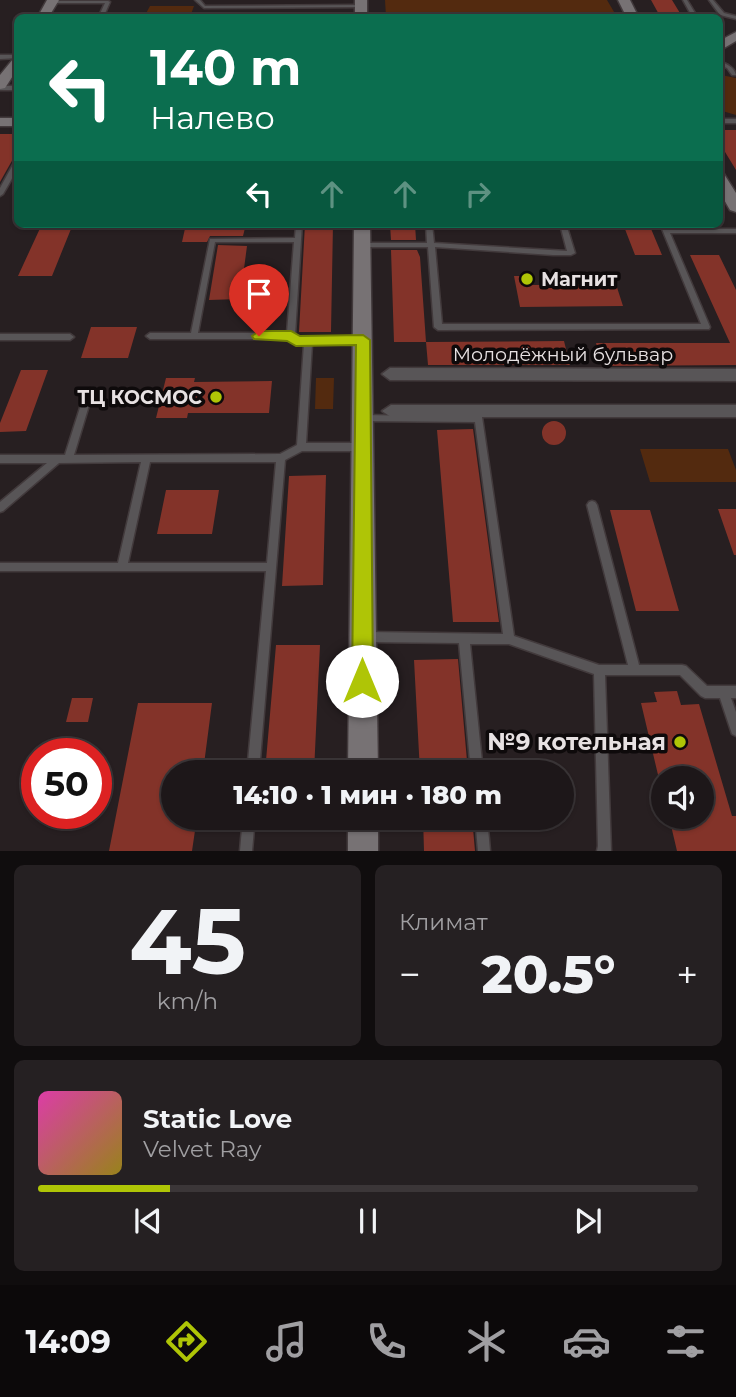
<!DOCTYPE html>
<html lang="ru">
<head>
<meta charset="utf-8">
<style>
  :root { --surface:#1d1719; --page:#252022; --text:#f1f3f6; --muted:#a09fa2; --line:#3b3638; --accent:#afc506 }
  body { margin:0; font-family:Montserrat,sans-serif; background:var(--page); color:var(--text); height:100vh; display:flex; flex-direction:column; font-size:26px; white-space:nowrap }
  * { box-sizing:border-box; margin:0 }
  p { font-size:23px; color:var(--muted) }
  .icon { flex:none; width:38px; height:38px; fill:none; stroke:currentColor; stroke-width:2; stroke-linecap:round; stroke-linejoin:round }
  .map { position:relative; height:851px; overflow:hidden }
  .details { display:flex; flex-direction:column; gap:14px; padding:14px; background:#100d0e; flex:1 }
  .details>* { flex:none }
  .guide { position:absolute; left:14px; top:14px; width:709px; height:214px; border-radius:10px; box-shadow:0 2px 5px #0004,0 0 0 2px var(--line); background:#0b6e4f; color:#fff; overflow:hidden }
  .controls { position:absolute; left:651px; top:766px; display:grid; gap:14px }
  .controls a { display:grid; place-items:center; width:63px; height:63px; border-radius:50%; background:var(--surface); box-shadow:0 2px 5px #0004,0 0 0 2px var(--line); font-size:35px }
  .speed { position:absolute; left:21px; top:738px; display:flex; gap:14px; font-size:35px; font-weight:700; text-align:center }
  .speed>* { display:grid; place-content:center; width:91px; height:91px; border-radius:50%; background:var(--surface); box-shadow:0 2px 5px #0004,0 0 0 2px var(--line); line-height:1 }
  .speed .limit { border:10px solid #d22; background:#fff; color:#111 }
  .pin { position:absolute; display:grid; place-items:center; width:60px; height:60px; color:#fff; margin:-72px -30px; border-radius:50% 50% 50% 0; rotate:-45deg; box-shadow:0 0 7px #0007 }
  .pin .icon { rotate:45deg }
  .me { position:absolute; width:77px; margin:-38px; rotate:0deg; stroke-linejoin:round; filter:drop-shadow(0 0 5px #0008) }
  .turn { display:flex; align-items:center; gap:24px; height:147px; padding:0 21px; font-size:32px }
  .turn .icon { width:91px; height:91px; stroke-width:2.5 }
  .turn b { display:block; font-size:49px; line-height:60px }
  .lanes { display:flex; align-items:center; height:66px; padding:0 21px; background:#0003; justify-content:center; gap:35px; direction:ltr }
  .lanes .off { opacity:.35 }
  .big { font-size:52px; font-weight:800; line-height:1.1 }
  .details .widget { flex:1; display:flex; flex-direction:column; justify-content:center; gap:10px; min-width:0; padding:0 24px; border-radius:10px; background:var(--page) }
  .details .dial { align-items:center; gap:0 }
  .dial b { font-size:91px; line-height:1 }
  .song { display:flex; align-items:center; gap:21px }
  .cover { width:84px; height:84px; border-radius:10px; background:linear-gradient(135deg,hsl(320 70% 55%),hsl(50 70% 35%)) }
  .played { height:7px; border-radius:4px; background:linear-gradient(90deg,var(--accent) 20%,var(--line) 20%) }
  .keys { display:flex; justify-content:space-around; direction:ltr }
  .heat { display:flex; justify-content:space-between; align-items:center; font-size:38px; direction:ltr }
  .details .tiles { flex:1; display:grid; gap:14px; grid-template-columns:1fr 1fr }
  .widget:last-child { grid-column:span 2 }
  .trip { position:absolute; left:161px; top:760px; width:413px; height:70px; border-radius:35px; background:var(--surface); box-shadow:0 2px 5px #0004,0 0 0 2px var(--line); font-weight:800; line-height:70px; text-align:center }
  .tab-bar { display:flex; height:112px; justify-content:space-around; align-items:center; background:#0c090a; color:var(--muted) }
  .tab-bar .icon { width:49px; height:49px }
  .tab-bar .current { color:var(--accent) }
  .tab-bar b { font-size:32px; color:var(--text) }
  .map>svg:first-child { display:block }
</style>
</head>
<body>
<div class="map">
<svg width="736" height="851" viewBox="0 0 736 851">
  <rect width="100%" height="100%" fill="#271f21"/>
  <!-- green -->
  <path fill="#532a0f" d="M385,0h222l10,17h-231z
    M150,6h44l-4,11h-46z
    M721,75l15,3v37l-17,-5z
    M316,378h18l-1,31h-18z
    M640,449h88l8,21v12h-86z"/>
  <!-- building -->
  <path fill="#833329" d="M651,0h21l11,18h-22z
    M719,130h17v40l-17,-28z
    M0,134h18v16l-18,32z
    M42,224h31l-21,52h-34z
    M186,224h60l-3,12h-33l-3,6h-25z
    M305,224h28l-2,108h-32z
    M390,224h25l1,16h-25z
    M623,224h26l13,31h-27z
    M218,245l29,1 -7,53 -31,1z
    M391,250h26l3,7 6,85h-32z
    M690,255h29l17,35v75l-134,1 -6,-23h134z
    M595,275h18l10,31 -103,1 -6,-31h17l2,9 65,-1z
    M91,327h46l-9,31h-47z
    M564,341l6,24h-142l-2,-23z
    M21,370h27l-22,61 -26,1v-9z
    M166,378h29l-1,4 78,-1 -3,32h-81l-1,5h-31z
    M542 433a12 12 0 1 1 24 0a12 12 0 1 1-24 0Z
    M473,429l26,193h-46l-16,-192z
    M326,475l-3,110 -41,1 7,-110z
    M166,490h53l-7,44h-55z
    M718,509h18v46h-2z
    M610,510h40l29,101h-43z
    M276,645h44l-6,127h-49z
    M458,659l10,113h-48l-6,-112z
    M677,691l4,14 18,-1 33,112h4v35h-59l-8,-34h33v-38h-43l-18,-76 16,-1 -3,-10z
    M72,698h21l-5,24h-22z
    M138,703h74l-9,69h-30v45h24l-5,34h-83z
    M423,817h49l3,34h-51z"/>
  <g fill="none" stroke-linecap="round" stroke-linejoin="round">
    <!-- lane casing -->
    <g stroke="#423a3c" stroke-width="3">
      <path id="lane" d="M195,0h5l5,6 156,-1 2,1 -2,1 -157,1z
        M683,0h4l11,18h-5z
        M709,0h4l11,13 12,3v3l-16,-4z
        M52,1h56l2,1 -7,16h-5l7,-15h-55v-2z
        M0,55h17l1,3 -18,1z
        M719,61c8,3 15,6 17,14h-4l-5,-7 -8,-3z
        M0,86h18v4h-18z
        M719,119h17v4h-17z
        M18,159v9l-15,26 -3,2v-8l15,-27z
        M296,224h6l-7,111 3,3 65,-1 4,3 -4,3 -51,1 -6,99h56l3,2 1,2 -1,2 -3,2h-60l-17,9 -26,312h-12l19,-201h-266v-8h118l23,-101 -82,1 -56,48 -3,1v-10l47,-39h-47v-8h65l20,-63 4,-3 4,3 -19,63 206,-1 17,-9 7,-101 -11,-1 -4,-4h-139l-4,-3 4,-3h41l19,-94 85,-1zM215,242h79l-7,91h-89zM150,462h126l-9,101h-139z
        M426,224h6l2,19 133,8 -6,-23 -7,-4h9l4,3 8,26 -4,2h-18l-118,-8 7,77h259l-41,-100h6l2,5h68v4h-66l40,94 -1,2 -271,1 -4,-3 -6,-80h-66l-4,-2 4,-2h65z
        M0,334h70l4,3 -4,3h-70z
        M364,415l118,2 32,219 85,29h29l-41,-160 2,-3 3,-1 3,1 2,3 42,160h43l4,1 21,20h29v12h-5l5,14v24l-4,-2 -12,-36h-15l-4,-2 -21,-21h-75l6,176h-14l1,-5 -4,-172 -85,-30h-39l13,128h-12l-12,-129 -92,-1 -4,-1 -1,-4 1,-4 4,-1 136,2 -28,-212 -111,-1 -4,-3z
        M243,817h12l-3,34h-12z
        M475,817h12l3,34h-12z"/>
    </g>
    <!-- street casing -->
    <g stroke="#423a3c" stroke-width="3">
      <path id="street" d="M390,368l346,1v12l-346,-1 -8,-6z
        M391,405h345v12h-345l-9,-6z"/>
    </g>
    <!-- secondary casing -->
    <g stroke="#423a3c" stroke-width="3">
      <path id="secondary" d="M47,0h12l-11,18h-11z
        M355,0h12v18h-12z
        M618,0h12l9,18h-12z
        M736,32v9l-17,10v-10z
        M18,53v15l-13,20 -5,1v-14z
        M0,118h18v8h-18z
        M719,172l5,2 12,19v19l-6,-2 -11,-19z
        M354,224h16l8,548h-30z
        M348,817h30v34h-30z"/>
    </g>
    <!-- lane -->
    <use href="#lane" fill="#585557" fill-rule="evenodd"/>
    <!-- street -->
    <use href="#street" fill="#585557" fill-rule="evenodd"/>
    <!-- secondary -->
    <use href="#secondary" fill="#777274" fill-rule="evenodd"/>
  </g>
  <!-- route -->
  <path fill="#afc506" stroke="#728004" stroke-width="2" d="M259,331h32l9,5 63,-1 7,5 3,341 -3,8 -8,2 -7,-2 -3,-8 4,-336 -60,1 -9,-5 -33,-2 -2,-3z"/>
  <!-- markers -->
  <g fill="#afc506" stroke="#0e0a0b" stroke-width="2.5">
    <circle cx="527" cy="279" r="7"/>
    <circle cx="216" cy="397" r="7"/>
    <circle cx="680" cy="742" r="7"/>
  </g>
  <g text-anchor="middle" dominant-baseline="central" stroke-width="7" stroke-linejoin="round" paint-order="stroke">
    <!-- poi labels -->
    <g font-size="19" font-weight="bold" fill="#e7e1e2" stroke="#0e0a0b" text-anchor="start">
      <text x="541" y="279">Магнит</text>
      <text x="202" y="397" text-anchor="end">ТЦ КОСМОС</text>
    </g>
    <!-- street labels -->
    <g font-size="19" fill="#e7e1e2" stroke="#0e0a0b">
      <text x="563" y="354">Молодёжный бульвар</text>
    </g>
    <!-- near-poi labels -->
    <g font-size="23" font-weight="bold" fill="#e7e1e2" stroke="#0e0a0b" text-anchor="end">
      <text x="666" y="742">№9 котельная</text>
    </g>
  </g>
</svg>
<div class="controls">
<a><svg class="icon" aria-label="sound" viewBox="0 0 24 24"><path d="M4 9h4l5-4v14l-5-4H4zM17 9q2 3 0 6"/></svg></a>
</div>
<div class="speed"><div class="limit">50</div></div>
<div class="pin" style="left:259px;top:336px;background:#d93025"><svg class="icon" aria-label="arrive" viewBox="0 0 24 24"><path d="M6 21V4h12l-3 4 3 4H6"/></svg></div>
<svg class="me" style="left:362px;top:681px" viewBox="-20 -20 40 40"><circle r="19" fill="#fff"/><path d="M0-13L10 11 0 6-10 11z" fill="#afc506"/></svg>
<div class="trip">14:10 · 1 мин · 180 m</div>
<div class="guide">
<div class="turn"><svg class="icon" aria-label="left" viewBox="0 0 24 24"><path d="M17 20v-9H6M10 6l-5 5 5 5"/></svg><div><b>140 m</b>Налево</div></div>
<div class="lanes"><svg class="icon" aria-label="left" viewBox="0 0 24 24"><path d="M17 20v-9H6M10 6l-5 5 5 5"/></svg><svg class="icon off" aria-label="ahead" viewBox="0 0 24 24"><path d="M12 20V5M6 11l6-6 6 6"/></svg><svg class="icon off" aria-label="ahead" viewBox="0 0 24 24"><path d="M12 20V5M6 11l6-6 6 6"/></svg><svg class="icon off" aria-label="right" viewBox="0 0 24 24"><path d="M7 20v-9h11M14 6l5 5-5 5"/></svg></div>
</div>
</div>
<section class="details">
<div class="tiles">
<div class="widget dial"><b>45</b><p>km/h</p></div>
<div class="widget"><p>Климат</p>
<div class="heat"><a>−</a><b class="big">20.5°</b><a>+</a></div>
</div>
<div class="widget">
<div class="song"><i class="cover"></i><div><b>Static Love</b><p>Velvet Ray</p></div></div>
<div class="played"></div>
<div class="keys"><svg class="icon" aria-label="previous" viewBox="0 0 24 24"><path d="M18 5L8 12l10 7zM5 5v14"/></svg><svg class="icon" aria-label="pause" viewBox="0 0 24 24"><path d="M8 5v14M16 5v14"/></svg><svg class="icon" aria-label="next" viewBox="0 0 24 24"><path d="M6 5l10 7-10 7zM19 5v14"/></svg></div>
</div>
</div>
</section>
<nav class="tab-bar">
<b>14:09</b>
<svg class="icon current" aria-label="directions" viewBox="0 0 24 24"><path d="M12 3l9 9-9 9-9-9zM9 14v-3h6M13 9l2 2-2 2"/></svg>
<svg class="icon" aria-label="music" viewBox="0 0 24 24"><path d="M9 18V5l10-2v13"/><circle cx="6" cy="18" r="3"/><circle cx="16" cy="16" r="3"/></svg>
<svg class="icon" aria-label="phone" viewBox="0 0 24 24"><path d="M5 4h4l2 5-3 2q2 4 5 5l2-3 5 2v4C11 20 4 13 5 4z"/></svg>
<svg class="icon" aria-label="climate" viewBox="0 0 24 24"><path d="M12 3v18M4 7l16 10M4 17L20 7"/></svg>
<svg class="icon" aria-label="car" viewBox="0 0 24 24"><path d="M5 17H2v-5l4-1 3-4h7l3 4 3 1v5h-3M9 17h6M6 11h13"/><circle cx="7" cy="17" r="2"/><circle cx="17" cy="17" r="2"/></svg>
<svg class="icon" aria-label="filters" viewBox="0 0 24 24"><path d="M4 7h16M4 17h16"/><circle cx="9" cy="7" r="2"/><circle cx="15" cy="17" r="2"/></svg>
</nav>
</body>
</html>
